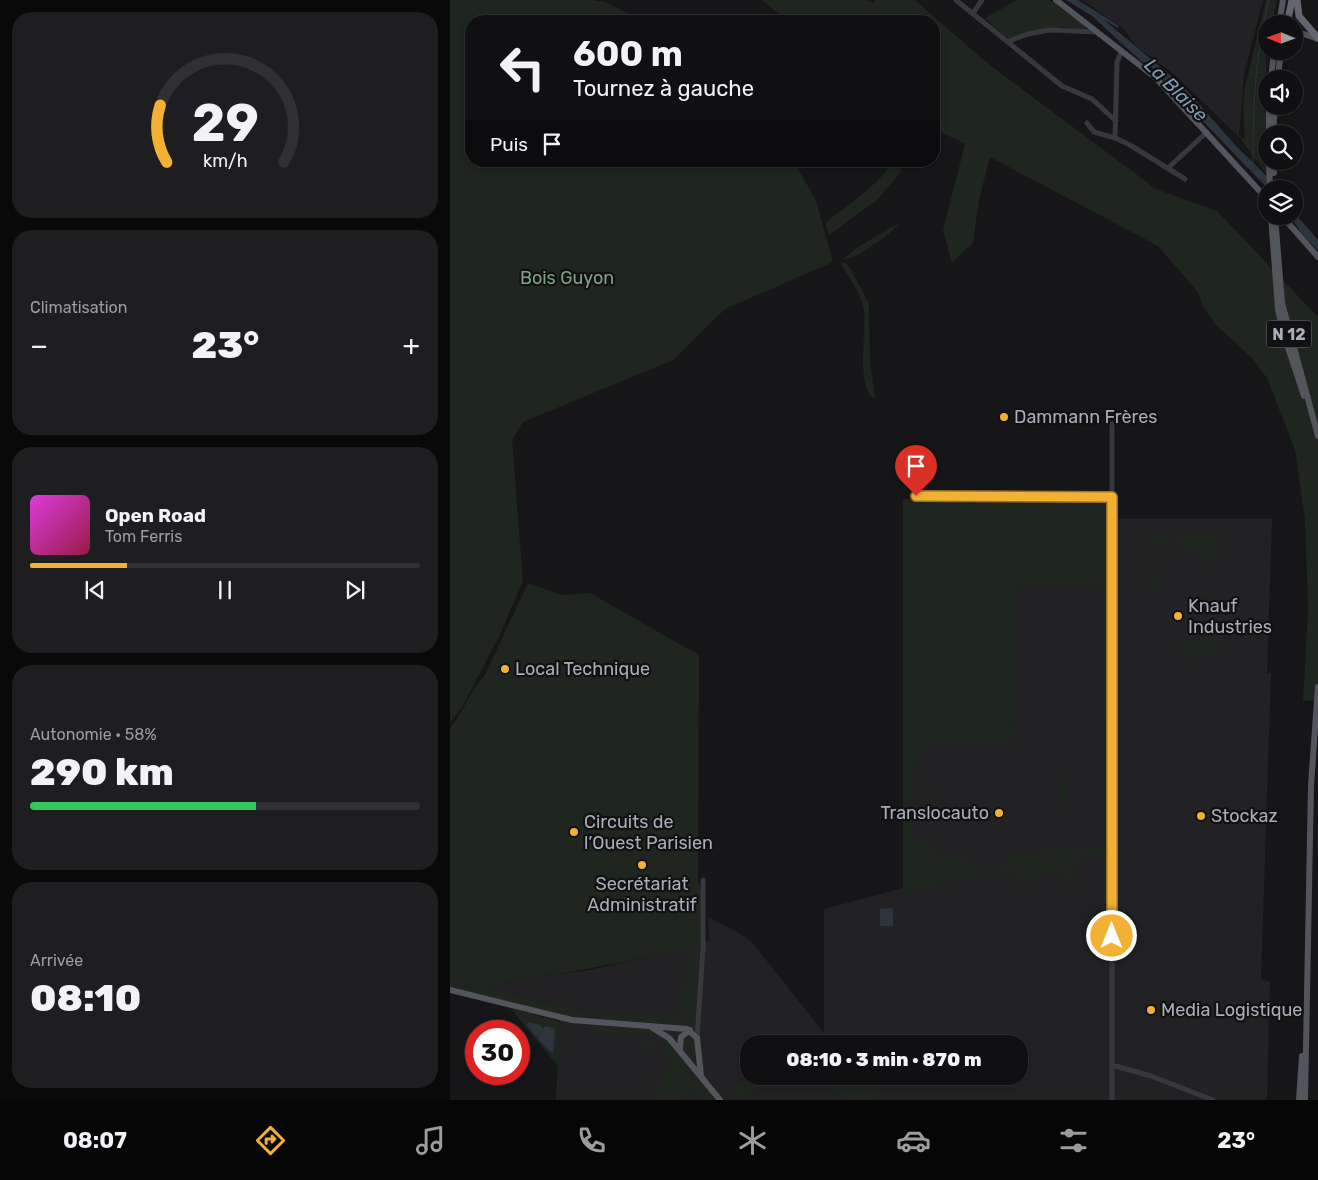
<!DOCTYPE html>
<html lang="fr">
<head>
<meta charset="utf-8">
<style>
  :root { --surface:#101012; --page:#1e1e20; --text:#f1f3f6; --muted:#9c9d9f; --line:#303032; --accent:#f2b134 }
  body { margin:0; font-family:Rubik,sans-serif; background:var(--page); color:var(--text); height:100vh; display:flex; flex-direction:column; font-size:19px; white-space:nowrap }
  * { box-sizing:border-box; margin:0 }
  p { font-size:16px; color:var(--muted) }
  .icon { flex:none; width:28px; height:28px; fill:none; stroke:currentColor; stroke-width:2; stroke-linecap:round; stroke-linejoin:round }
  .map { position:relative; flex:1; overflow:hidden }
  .details { display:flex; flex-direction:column; gap:12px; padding:12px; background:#09090a; width:450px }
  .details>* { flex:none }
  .top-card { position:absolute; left:15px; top:15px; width:475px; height:152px; border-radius:20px; box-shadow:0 2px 8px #0003,0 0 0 1px var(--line); background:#101012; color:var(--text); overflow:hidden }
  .needle { width:32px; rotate:271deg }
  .controls { position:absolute; left:808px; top:15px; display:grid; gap:10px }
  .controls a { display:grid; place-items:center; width:45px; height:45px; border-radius:50%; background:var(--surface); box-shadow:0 2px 8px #0003,0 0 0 1px var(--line); font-size:25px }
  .speed { position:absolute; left:15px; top:1020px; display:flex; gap:10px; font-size:25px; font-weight:700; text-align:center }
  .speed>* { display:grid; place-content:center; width:65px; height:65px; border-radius:50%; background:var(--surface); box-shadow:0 2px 8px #0003,0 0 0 1px var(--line); line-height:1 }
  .speed .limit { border:8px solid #d22; background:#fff; color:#111 }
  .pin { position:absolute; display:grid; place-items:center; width:42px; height:42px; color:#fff; margin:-51px -21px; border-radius:50% 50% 50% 0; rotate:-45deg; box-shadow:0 0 5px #0007 }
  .pin .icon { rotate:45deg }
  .me { position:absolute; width:55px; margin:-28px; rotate:0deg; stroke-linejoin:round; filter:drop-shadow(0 0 4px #0008) }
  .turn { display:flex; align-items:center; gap:18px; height:105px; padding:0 25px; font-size:22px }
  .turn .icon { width:65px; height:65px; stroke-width:2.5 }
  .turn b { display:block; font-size:35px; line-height:42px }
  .then { display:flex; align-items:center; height:48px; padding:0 25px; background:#0003; gap:10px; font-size:19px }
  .big { font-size:38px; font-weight:800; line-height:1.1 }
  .details .card { flex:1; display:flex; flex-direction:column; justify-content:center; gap:8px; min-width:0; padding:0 18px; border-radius:20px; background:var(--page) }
  .details .dial { align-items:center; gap:0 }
  .dial svg { height:130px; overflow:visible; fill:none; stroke:var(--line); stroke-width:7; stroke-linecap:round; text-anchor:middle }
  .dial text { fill:var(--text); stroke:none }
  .song { display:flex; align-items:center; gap:15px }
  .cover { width:60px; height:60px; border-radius:8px; background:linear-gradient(135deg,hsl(300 70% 55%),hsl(340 70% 35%)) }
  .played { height:5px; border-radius:2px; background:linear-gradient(90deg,var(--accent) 25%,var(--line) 25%) }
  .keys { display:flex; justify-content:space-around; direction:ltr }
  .heat { display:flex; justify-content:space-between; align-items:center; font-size:28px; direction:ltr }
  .charge { height:8px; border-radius:4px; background:linear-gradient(90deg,#34c759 58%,var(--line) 0) }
  .trip { position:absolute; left:290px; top:1035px; width:288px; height:50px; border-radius:20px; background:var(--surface); box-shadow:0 2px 8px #0003,0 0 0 1px var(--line); font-weight:800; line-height:50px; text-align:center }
  .tab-bar { display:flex; height:80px; justify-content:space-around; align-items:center; background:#060607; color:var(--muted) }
  .tab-bar .icon { width:35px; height:35px }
  .tab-bar .selected { color:var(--accent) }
  .tab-bar b { font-size:22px; color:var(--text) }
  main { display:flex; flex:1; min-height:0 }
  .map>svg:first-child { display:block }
</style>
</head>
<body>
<main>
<section class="details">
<div class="card dial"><svg viewBox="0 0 100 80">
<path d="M14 69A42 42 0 1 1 86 69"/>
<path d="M14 69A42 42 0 0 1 10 34" stroke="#f2b134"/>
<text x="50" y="56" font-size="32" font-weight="700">29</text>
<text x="50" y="72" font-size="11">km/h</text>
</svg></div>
<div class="card"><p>Climatisation</p>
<div class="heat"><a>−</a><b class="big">23°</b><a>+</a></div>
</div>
<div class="card">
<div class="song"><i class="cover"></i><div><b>Open Road</b><p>Tom Ferris</p></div></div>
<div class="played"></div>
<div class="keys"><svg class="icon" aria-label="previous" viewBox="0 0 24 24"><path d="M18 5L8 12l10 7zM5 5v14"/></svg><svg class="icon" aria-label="pause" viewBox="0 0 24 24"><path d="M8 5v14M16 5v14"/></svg><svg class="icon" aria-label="next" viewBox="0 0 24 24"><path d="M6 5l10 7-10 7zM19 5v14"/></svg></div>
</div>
<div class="card"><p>Autonomie · 58%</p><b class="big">290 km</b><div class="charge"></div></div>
<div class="card"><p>Arrivée</p><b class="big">08:10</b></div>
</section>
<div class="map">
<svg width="868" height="1100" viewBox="0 0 868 1100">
  <rect width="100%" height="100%" fill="#161618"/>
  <!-- built -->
  <path fill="#222225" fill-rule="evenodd" d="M632,0h181l-19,75 -5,62 -65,-63 -38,-28 -12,-17z
    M665,519h157l-5,154h4l-10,306 9,3 -3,118h-711l2,-34 -44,-55 45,11v-7l25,-5 -46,-9 -50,-15 42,-9 1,3 28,-9 1,3 29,-4 97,-21 23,-9 -1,-23 28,14 16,11 72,91v-124l79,-21v-329h211zM299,1044h270v32h-270z"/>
  <!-- green -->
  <path fill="#1e261f" d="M0,0h142l13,2 39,19h-173v140h323l22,40 17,61 -108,47 -52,51 -150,62 -11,18 11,141 -23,53 -36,70 -14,19z
    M312,0h105l6,3 3,-3h39l71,62 170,127 61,22 101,106v383l-15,1 5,-91 -3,-90 -10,-70 -28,-72 -15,-20 -36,-33 -12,-17 -7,-17 -39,-45 -168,-89 -11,43 -6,43 -21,20 -9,-33 22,-86 -26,-13h-5v-110h-147z
    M567,0h33l35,26v4c-7,1 -13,-3 -18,-3 -20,1 -38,4 -58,11l-4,-2 -20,-18z
    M816,0h11l-5,24h-6l1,151 -28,-38 6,2 -2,-33 2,-19z
    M442,161h11l-3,12 -23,27 -48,35 -4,-12c19,-16 58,-40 67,-62z
    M449,223c-5,9 -46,39 -56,36l15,-12z
    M392,262l5,2 4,6 18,33 1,58 5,38c-20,-10 -8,-71 -11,-89 -3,-17 -14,-32 -23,-45z
    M453,499h200l6,3 -1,223 -4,1v-131l-3,-8h-85v133l-5,1v5h5l-2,13 -4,4 -77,1c-29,15 -19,66 -19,94l31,9 -1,3 -4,-2 -3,7 10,5 4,-7 4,-1c12,7 33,28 47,15 5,-5 6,-12 13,-15l89,-4 3,3 -2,3 2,3v48l-4,-3 1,-45h-14l-1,22 -1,-22h-12v26h-10v-7h-28v6h-21v-13l-113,24z
    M705,532l10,2 1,16h-3l-1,-6h-6v11h-7v-17z
    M735,532l31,2 3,6 -2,20 -16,3v-13h-23l1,-14z
    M700,567h6v12l6,1v12l-12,-2z
    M78,583l34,12 28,-2 109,62 -1,228 3,6v48l-7,67 2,17 -5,5 -96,-7 5,-2v-5l80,6 6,-68 -126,24 -1,-3 -28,9 -1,-3 -41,9 49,15 46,9 -1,8 -16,-2 -117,-28v-260c12,-13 23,-43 34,-51z
    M767,640l2,11 -8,5 -27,1 -5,-4v-12z
    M612,774l5,1 1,23 -3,1 -1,14 -4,-4v-32z
    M476,780h3v46l-4,-2z
    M60,1008l52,14 -4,78h-2l2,-34z
    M150,1025l49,4 15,7 22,25 4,10 27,29h-16l-7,-9 -11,9h-33l18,-34v-9l-5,-13 -6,-7 -8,-2 -39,4v-3l17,-3 -35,3 2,-9z
    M236,1035h4l5,8 1,25 -14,-22z
    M318,1037l76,7h-81l1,-6z
    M200,1040l6,6 -4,7 -12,-1 1,-8 -8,-1z
    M193,1075l7,2c8,16 -11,22 -24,20v-4l17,1 5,-5v-10h-5z
    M300,1076h29l-19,15 -3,-3 -13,9 -14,3 5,-5v-7z
    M369,1076h50l11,24h-39l1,-2z"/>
  <!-- water -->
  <path fill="#2c353c" d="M616,0h12l41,26 -1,2 -15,-9 80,67 54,61 31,30v12l-121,-126 -5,-1 -50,-46z
    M844,208l5,10 19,22v11l-16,-17 -12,-18h4z
    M443,908v18h-13v-17z
    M78,1022l13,3 1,4 4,-3 9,3 -2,25 -15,-15 3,-8 -3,5h-3l-8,-11z"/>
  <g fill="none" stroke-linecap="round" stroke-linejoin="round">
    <!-- stream -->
    <path stroke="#2c353c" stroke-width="1" d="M803,162c0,-55 2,-109 16,-162"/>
    <!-- minor -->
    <path stroke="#37383d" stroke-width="5" d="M506,0l106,86 30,13 24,22
      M523,13l9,-13
      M559,41l19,-7 21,-4 49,2
      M637,123l7,9 21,6 15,7 55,34
      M665,138l2,-76 5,-11
      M718,168l39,-36
      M466,496l196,1
      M247,1038l6,-90v-68
      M662,1065l39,11 62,24
      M662,1100v-676"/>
    <!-- major -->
    <path stroke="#53555c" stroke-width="6" d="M606,0l100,78 110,120
      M829,24l4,-24
      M844,38l10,-4 14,5
      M821,79l3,-28
      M828,79l2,-21 5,-7
      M819,134v-28
      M823,134l2,-28
      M819,161l1,28
      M824,161v12
      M821,216l7,93 5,23 21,64
      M825,216l7,87 36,133
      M832,216l36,41
      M0,990l122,30 115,9 10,9 4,38
      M201,1027l18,11 51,62
      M230,1049l1,-12 9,-7
      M849,1100l3,-44
      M855,1100l6,-315 7,-98"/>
    <!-- highway -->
    <path stroke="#63666e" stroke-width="7" d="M847,0l2,16 19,22
      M837,24l5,-24
      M830,58l1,-7"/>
  </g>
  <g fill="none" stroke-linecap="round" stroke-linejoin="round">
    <!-- route casing -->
    <g stroke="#9d7322" stroke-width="12">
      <path id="route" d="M466,496l196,1v439"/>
    </g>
    <!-- route -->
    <use href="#route" stroke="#f2b134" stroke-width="9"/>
  </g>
  <!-- markers -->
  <g fill="#f2b134" stroke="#111113" stroke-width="2">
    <circle cx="554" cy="417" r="5"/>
    <circle cx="728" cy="616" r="5"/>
    <circle cx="55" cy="669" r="5"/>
    <circle cx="549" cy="813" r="5"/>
    <circle cx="751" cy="816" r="5"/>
    <circle cx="124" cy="832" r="5"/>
    <circle cx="192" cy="865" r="5"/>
    <circle cx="701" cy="1010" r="5"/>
  </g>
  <g text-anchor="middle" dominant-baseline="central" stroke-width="4.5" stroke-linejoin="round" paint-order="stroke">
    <!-- shield labels -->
    <rect fill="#111113" stroke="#7b7e86" stroke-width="1" x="816.5" y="320.5" width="45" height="27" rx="4"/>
    <g font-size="16" font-weight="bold" fill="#a8adb8">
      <text x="839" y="334">N 12</text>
    </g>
    <!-- park labels -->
    <g font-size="18" fill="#7fa381" stroke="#111113">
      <text x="117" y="278">Bois Guyon</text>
    </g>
    <!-- poi labels -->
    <g font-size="18" fill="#a8adb8" stroke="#111113" text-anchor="start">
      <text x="564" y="417">Dammann Frères</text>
      <text x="738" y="606">Knauf<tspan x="738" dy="21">Industries</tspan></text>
      <text x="65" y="669">Local Technique</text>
      <text x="539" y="813" text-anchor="end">Translocauto</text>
      <text x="761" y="816">Stockaz</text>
      <text x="134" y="822">Circuits de<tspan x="134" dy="21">l’Ouest Parisien</tspan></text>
      <text x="192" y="884" text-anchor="middle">Secrétariat<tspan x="192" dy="21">Administratif</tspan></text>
      <text x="711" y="1010">Media Logistique</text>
    </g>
    <!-- water labels -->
    <g font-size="19" font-style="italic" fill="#7f9bb3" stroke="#111113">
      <text transform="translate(726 90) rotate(45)">La Blaise</text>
    </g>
  </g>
</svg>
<div class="controls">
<a><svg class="needle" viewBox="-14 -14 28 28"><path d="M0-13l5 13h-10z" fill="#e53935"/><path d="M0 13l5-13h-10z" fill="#9c9d9f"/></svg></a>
<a><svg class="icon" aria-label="sound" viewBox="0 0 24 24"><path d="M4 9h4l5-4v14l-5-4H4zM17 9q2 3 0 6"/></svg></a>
<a><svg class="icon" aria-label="search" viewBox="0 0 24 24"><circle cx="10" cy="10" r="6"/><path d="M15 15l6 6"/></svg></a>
<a><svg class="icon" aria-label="layers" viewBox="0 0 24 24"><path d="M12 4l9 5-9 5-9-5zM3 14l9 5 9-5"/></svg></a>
</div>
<div class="speed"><div class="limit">30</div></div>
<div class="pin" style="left:466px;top:496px;background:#d93025"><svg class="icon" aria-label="arrive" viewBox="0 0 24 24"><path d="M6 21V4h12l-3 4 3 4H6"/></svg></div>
<svg class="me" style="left:662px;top:936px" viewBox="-20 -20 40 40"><circle r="17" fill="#f2b134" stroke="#fff" stroke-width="3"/><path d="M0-11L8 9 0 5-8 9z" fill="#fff"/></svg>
<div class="trip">08:10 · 3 min · 870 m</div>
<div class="top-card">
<div class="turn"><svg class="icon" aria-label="left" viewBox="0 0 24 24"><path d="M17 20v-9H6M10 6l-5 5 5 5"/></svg><div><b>600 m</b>Tournez à gauche</div></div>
<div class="then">Puis<svg class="icon" aria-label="arrive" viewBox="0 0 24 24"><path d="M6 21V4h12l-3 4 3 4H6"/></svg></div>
</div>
</div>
</main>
<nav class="tab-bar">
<b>08:07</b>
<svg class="icon selected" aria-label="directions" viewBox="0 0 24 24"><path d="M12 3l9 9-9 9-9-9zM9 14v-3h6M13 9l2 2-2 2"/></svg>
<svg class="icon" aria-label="music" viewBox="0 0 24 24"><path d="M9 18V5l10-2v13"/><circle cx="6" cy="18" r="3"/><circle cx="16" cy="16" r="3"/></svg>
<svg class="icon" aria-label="phone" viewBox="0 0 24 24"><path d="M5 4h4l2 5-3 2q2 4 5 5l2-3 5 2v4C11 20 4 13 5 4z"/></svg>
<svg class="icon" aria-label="climate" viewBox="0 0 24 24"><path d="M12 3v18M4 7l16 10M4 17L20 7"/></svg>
<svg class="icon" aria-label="car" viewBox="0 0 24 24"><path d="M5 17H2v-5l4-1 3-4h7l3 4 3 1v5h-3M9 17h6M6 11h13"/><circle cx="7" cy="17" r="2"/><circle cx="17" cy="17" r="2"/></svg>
<svg class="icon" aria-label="filters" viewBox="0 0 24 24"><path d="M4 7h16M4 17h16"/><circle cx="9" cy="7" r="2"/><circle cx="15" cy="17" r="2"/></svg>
<b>23°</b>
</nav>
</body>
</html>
